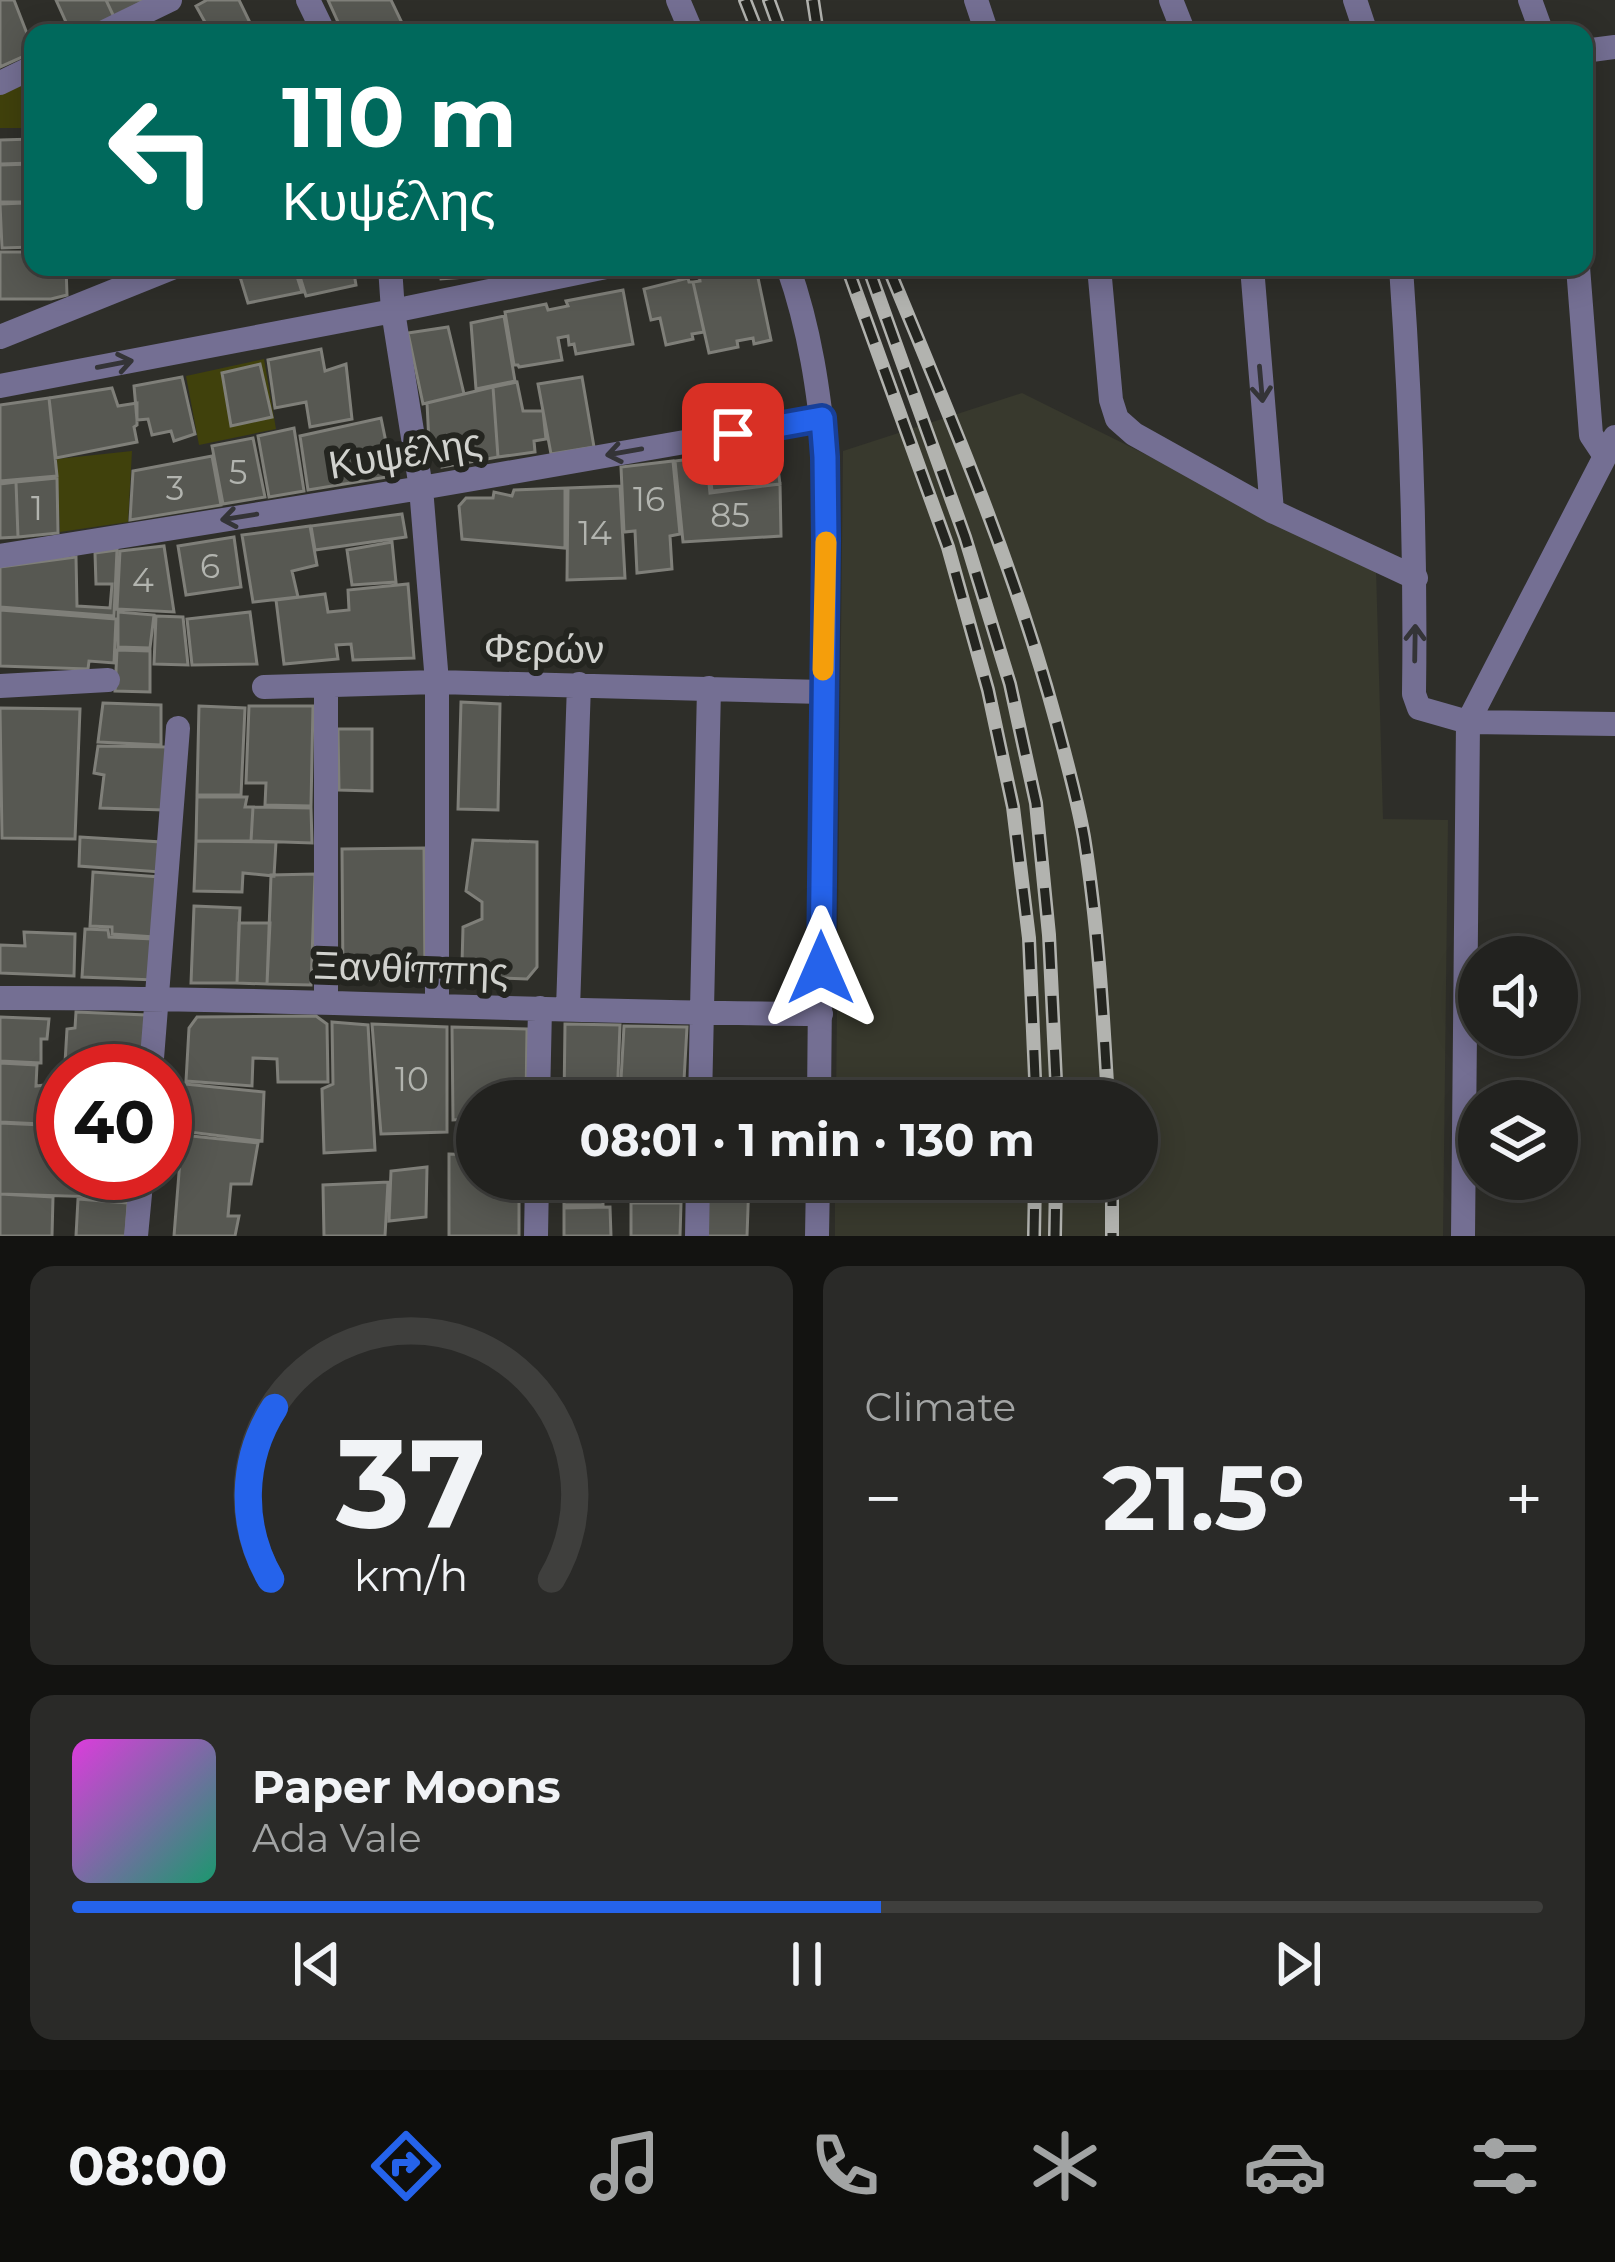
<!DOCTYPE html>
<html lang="en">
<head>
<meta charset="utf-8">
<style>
  :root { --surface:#22221f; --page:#2a2a28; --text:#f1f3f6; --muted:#a2a4a4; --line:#3f3f3d; --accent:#2563eb }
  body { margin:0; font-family:Montserrat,sans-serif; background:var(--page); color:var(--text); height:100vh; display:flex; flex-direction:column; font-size:45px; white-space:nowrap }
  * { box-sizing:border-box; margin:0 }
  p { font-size:39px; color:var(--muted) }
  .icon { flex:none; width:66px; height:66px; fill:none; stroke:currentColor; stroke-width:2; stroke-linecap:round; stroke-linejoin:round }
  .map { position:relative; height:1236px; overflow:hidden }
  .sheet { display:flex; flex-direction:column; gap:30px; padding:30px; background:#131311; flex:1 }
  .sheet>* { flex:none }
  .hud { position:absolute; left:24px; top:24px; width:1569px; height:252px; border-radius:24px; box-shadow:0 6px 30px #0003,0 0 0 3px var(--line); background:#00695c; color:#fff; overflow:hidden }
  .fabs { position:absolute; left:1458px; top:936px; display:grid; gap:24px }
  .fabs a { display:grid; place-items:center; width:120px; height:120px; border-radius:50%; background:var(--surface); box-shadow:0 6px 30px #0003,0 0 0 3px var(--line); font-size:60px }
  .speed { position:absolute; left:36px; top:1044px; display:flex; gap:24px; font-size:60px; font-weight:700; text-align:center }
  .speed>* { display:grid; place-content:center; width:156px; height:156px; border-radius:50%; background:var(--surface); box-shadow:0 6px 30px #0003,0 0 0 3px var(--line); line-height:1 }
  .speed .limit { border:18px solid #d22; background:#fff; color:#111 }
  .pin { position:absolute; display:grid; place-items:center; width:102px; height:102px; color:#fff; margin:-51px; border-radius:24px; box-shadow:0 6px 18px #0006 }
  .me { position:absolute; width:132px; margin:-66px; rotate:0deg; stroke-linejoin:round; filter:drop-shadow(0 0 9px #0008) }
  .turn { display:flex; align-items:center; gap:42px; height:252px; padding:0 60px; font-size:54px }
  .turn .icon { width:156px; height:156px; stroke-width:2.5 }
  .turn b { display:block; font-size:84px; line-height:102px }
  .big { font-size:90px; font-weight:700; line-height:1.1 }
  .sheet .tile { flex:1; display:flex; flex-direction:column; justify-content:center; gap:18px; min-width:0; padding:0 42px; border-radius:24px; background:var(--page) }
  .sheet .dial { align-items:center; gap:0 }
  .dial svg { height:312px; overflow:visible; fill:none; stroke:var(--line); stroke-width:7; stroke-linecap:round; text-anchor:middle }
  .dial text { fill:var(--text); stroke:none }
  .song { display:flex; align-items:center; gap:36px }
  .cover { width:144px; height:144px; border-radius:18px; background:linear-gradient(135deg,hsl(300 70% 55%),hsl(160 70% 35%)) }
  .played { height:12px; border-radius:6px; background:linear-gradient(90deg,var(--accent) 55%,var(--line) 55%) }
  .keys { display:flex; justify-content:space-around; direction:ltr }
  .heat { display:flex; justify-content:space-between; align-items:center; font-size:66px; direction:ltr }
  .sheet .tiles { flex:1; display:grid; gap:30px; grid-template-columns:1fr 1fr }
  .tile:last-child { grid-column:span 2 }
  .trip { position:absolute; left:456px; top:1080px; width:702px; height:120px; border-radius:60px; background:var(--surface); box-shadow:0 6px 30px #0003,0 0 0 3px var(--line); font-weight:700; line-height:120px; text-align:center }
  .menu { display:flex; height:192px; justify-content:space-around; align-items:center; background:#0e0e0c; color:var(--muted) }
  .menu .icon { width:84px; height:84px }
  .menu .current { color:var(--accent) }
  .menu b { font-size:54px; color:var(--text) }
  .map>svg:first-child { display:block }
</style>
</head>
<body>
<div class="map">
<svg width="1615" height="1236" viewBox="0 0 1615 1236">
  <rect width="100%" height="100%" fill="#2e2e29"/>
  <!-- built -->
  <path fill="#38392d" d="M1022,393l354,176 7,250 65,1 -5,416h-608v-57h302v-78h-301l7,-650z"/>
  <!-- green -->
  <path fill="#40410c" d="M33,78v50h-33v-34z
    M264,359l12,70 -77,16 -13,-69z
    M132,451l-4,71 -68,10 -3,-73z"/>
  <!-- building -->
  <path fill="#575852" stroke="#7f7f79" stroke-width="3" d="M0,0h14l19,49v3l-33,15z
    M56,0h50l8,17 -32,16h-11z
    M106,0h40l-32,17z
    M207,0h32l16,33h-44l-15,-27z
    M328,0h63l12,25 -12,8h-48z
    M33,139v24l-33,1v-24z
    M33,164v38h-33v-37z
    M25,203v15h8v29l-31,1 -2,-44z
    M0,252h33v15h33l1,28 -16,4h-51z
    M237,267h57l8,25 -54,11z
    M297,267h56l3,18 -50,11z
    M440,267h26l2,10 -27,2z
    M733,267h9l1,8 14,-2 14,67 -17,4 -1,-6 -16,3 1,6 -29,6 -16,-71 7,-1 -1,-6z
    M688,278l1,4h4l11,50 -12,2 1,5 -27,6 -6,-27 -9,2 -7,-31z
    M623,290l10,54 -57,10 -2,-10 -5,1 -1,-9 -10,2 4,22 -43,7 -1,-2h-4l-9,-53 41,-8 2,6 20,-4 -2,-5z
    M504,316l11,65 -39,8 -5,-66z
    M448,327l16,67 -41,10 -15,-71z
    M321,349l4,22 21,-7 6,55 -42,8 -4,-25 -31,6 -7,-48z
    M260,364l12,53 -41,9 -9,-53z
    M182,377l13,57 -21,7 -3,-10 -19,4 -4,-16 -11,1 -3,-34z
    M582,377l12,70 -43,7 -13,-70z
    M517,382l6,29h20l3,28 -12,2 1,11 -37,5 -5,-70z
    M493,387l5,70 -56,10 -3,-26 -10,1 -2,-39z
    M112,388l6,18 19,-3v22l-3,2 3,15 -81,16 -7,-60z
    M49,398l8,78 -57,5v-76z
    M381,418l12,58 -85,14 -8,-54z
    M294,428l10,63 -35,6 -11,-61z
    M253,438l12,59 -42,7 -11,-58z
    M775,445l5,39 -68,7 -4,-34z
    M212,456l9,49 -91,15 3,-49z
    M706,457l4,36 70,-9 1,52 -98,6 -8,-81z
    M673,461l7,73 -10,2 2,33 -35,4 -2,-42 -11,1 -3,-65z
    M57,478l1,55 -40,4 -2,-55z
    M16,482l2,55 -18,1v-54z
    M620,486l5,92 -58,2 1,-92z
    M565,488v60l-103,-9 -3,-33 7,-8h27l1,-6 18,4 2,-6z
    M402,514l4,23 -91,13 -4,-24z
    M310,526l7,39 -25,6 6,26 -45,5 -11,-67z
    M234,537l7,50 -55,8 -8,-49z
    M392,542l4,40 -44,3 -5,-35z
    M164,546l10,66 -57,-3 3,-58z
    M117,550l-3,66 -114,-9v-40l76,-10 1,49 33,2 2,-24h-16l-1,-31z
    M408,584l6,74 -61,2 -2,-16 -15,1 2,14 -54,5 -8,-64 49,-6 3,18 21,-2 -1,-20z
    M0,610l116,9 -2,44 -25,-2 -1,8 -88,-3z
    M118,612l36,3 -4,33 -32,-1z
    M250,612l7,52 -65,1 -5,-46z
    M156,616l27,1 5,48 -34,-1z
    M117,650l33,1v41l-35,-1z
    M461,702l39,2 -2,106 -40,-1z
    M103,703l58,2v40l-63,-3z
    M199,706l46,2 -4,87h-44z
    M249,706h64l-2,100 -46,-1 1,-22h-20z
    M0,708l80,1 -5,130 -73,-1z
    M338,729h34v62l-33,-1z
    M98,746l71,1 -5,63 -64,-2 4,-33 -10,-2z
    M197,797h50l-2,10h8l-2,34h-55z
    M253,807l58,1 1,35 -61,-2z
    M80,837l81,5 -1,30 -81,-6z
    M473,840l64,2v125l-10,12 -44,-2 -21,-13 1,-37 19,-8v-17l-16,-11z
    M196,841l80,1 -2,34 -31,-3 -1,19 -48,-1z
    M424,848l1,131 -82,1 -1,-131z
    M93,872l67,5 -5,60 -43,-3v-7l-22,-1z
    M315,874l-4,111 -44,-1 4,-109z
    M194,906l46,2 -3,75h-46z
    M239,923h31l-3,61 -30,-1z
    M85,929l23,1 1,7 45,2v41l-72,-3z
    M24,932l51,2 -1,42 -74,-3v-28l25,1z
    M76,1012l70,3 -3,51 -78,-3 2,-34 8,-1z
    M316,1016l11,8 1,58h-50l-1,-23 -24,-1 -1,28 -66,-5 3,-53 8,-11z
    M0,1017l49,2 -2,20h-6v24l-41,-2z
    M332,1022l36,3 7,125 -51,3 -2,-64 11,-5z
    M372,1024l75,3v105l-66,2z
    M565,1024l55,1 -3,76h-53z
    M624,1026l63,1 -4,71 -63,-1z
    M452,1027l75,2 -1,72h-49v38l-5,-20 -19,1z
    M0,1063l37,2 -1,21 9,-1 -3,39 -42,-2z
    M49,1082l14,1v23l-15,-1z
    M185,1084l79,8 -2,49 -81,-10z
    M0,1123l63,3v47h37l-1,24 -99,-3z
    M182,1135l76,8 -7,41h-20l-3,32h11l-4,20h-61z
    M449,1154l28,1v24h42v57h-70z
    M427,1167l-1,50 -37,4 2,-50z
    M564,1179h39v26h-39z
    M631,1179h50l-1,23h-49z
    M707,1179l42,1 -2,56h-42z
    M388,1182l-3,54h-61l-1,-51z
    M0,1194l53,3 -1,39h-52z
    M78,1199l50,4 -2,33h-50z
    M631,1203h50l-1,33h-49z
    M610,1207l1,29h-47v-28z"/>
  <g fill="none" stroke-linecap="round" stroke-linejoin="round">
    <!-- minor -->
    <path stroke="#746f93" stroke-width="24" d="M308,0l16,33
      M976,0l11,33
      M1171,0l13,33
      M1355,0l11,33
      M1530,0l12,33
      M102,33l68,-33
      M1584,51l31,-4
      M0,83l33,-16
      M390,267l3,44 28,177 16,194v323
      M1099,267l12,133 6,19 17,15 138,77 144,67
      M1252,267l20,244
      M1401,267c10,143 15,284 13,427l5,14 49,14 147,2
      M1578,267l13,168 14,21
      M0,337l174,-70
      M0,386l393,-75 213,-44
      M0,556l421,-68 401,-70
      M0,686l108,-6
      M326,686v315
      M264,687l173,-5 386,10
      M0,998c274,-1 547,15 821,16
      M568,1009l11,-325
      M151,1071l27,-343
      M538,1101l2,-93
      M700,1101l9,-413
      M136,1236l6,-63
      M536,1236l1,-57
      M697,1236l1,-57
      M1463,1236l5,-514 147,-285"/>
    <!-- tertiary -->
    <path stroke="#746f93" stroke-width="24" d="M678,0l14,33
      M788,267c22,62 31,125 37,190l-6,644
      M817,1236l1,-57"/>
    <!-- rail casing -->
    <g stroke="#b2b3af" stroke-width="14">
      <path id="rail" d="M745,0l13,33
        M769,0l12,33
        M813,0l5,33
        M847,267l101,280 40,143 25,117 16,131 7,163
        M868,267l97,270 45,147 26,119 13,132 8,166
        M888,267c62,149 126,298 168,454 10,38 21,77 28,116 14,87 19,176 24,264
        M1112,1179v57
        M1034,1236l1,-57
        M1055,1236l1,-57"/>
    </g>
    <!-- rail -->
    <use href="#rail" stroke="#242520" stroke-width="9" stroke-dasharray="27" stroke-linecap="butt"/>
  </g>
  <!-- one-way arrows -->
  <defs><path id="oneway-shaft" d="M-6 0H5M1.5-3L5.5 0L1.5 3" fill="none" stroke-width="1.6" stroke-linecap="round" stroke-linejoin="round" transform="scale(3)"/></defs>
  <g stroke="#343437">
    <use href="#oneway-shaft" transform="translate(115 364) rotate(-11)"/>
    <use href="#oneway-shaft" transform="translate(1261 384) rotate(85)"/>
    <use href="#oneway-shaft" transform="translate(624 452) rotate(170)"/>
    <use href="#oneway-shaft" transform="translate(239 517) rotate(171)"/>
    <use href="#oneway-shaft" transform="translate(1415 643) rotate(-89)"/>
  </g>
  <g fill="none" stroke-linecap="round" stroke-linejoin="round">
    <!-- route casing -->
    <g stroke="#184099" stroke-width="30">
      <path id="route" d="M733,434l89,-16 3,39 1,84 -5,427"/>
    </g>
    <!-- route -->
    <use href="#route" stroke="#2563eb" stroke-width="21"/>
    <!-- slow -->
    <path stroke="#f59e0b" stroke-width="21" d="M823,670l3,-128"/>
  </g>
  <g text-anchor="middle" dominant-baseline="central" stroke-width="12" stroke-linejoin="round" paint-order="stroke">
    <!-- number labels -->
    <g font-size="33" fill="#b2b4af">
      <text x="238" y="472">5</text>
      <text x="175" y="488">3</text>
      <text x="649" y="499">16</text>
      <text x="37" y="508">1</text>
      <text x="730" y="515">85</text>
      <text x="595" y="533">14</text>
      <text x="210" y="566">6</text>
      <text x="143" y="580">4</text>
      <text x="412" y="1079">10</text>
    </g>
    <!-- street labels -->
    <g font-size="39" fill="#d1d2ce" stroke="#242520">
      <text transform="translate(405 453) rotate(-9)">Κυψέλης</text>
      <text transform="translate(544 648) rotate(1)">Φερών</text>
      <text transform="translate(411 968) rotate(2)">Ξανθίππης</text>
    </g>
  </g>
</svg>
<div class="fabs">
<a><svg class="icon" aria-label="sound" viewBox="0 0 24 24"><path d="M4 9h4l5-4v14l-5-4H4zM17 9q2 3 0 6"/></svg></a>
<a><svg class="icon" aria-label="layers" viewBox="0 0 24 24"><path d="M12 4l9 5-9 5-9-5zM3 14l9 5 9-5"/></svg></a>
</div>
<div class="speed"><div class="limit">40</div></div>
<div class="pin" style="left:733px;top:434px;background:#d93025"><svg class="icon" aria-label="arrive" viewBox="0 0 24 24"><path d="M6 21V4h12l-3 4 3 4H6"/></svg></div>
<svg class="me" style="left:821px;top:968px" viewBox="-20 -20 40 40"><path d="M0-17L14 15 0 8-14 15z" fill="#2563eb" stroke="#fff" stroke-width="4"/></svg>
<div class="trip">08:01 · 1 min · 130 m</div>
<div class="hud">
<div class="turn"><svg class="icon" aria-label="left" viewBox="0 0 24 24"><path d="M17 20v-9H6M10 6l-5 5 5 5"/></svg><div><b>110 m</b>Κυψέλης</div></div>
</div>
</div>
<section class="sheet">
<div class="tiles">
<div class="tile dial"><svg viewBox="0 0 100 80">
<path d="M14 69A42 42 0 1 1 86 69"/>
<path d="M14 69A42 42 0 0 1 15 25" stroke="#2563eb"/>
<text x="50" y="56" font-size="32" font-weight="700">37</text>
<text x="50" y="72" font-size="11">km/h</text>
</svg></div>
<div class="tile"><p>Climate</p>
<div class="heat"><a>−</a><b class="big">21.5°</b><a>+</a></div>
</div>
<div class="tile">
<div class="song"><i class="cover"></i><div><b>Paper Moons</b><p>Ada Vale</p></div></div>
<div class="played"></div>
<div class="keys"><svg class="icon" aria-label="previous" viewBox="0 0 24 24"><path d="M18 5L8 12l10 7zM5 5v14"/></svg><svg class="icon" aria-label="pause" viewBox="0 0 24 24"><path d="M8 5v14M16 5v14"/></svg><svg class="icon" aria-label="next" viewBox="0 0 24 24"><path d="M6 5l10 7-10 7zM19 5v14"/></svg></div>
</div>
</div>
</section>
<nav class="menu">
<b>08:00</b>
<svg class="icon current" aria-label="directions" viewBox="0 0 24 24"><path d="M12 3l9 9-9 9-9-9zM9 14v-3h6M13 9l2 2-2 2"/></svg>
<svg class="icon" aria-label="music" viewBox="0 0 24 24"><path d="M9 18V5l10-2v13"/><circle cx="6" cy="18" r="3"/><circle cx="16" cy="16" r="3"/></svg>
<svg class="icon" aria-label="phone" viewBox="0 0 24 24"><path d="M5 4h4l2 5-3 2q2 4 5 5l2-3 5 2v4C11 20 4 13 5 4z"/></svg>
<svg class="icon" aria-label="climate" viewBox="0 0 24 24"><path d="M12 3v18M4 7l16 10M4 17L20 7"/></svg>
<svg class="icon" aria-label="car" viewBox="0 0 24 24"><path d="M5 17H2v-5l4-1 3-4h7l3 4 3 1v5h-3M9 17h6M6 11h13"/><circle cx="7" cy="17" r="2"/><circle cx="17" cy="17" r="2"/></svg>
<svg class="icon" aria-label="filters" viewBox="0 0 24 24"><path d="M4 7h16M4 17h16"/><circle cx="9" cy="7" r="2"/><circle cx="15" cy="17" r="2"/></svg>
</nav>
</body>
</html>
